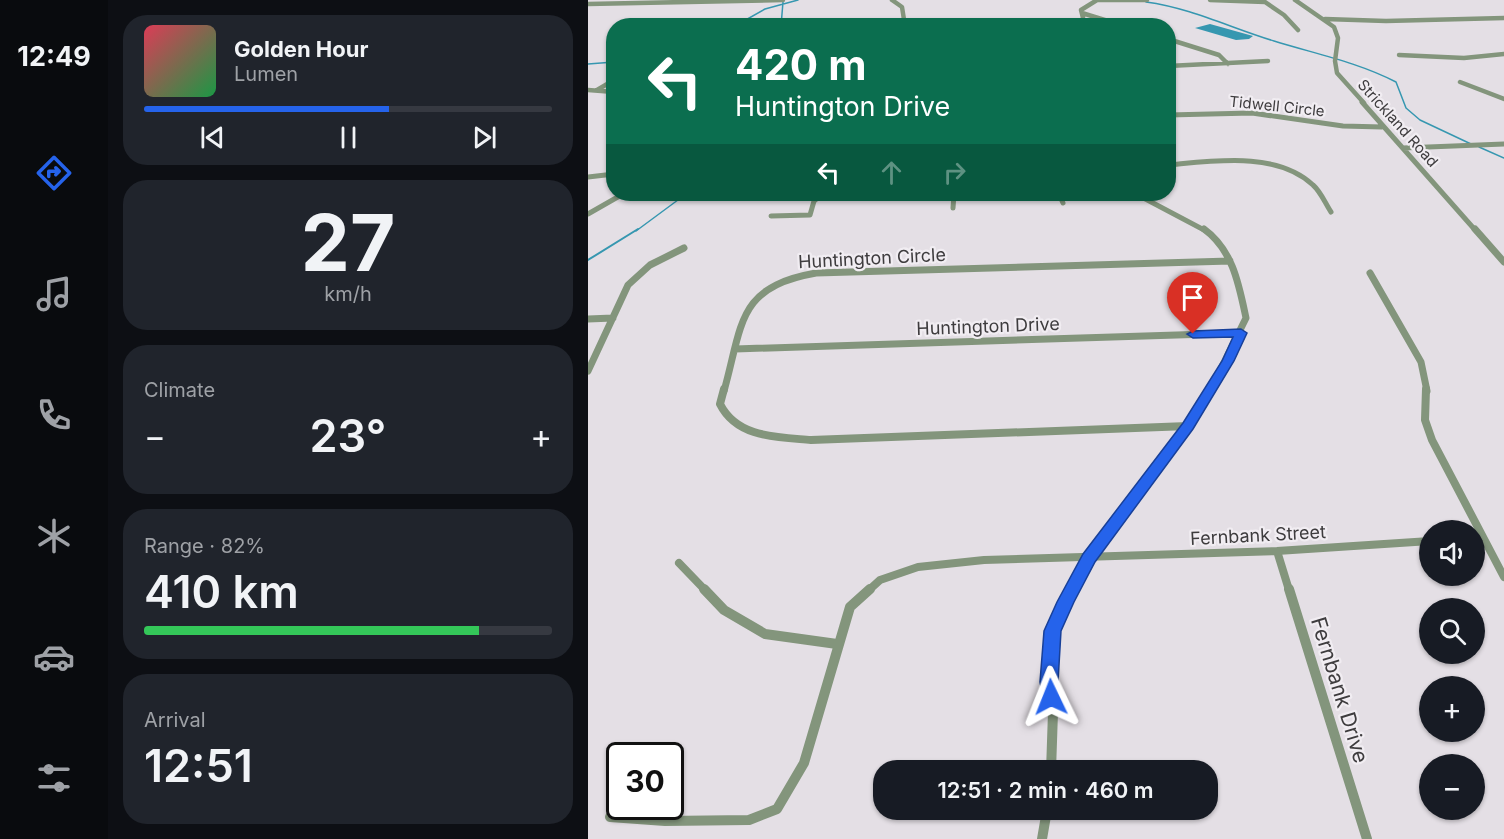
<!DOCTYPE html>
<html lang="en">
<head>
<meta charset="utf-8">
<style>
  :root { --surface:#171b24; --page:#20242c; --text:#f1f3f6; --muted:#9ea1a6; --line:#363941; --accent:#2563eb }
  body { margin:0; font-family:Inter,sans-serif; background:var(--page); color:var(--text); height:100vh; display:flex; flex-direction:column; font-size:22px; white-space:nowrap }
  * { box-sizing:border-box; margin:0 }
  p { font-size:20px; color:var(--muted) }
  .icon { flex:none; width:33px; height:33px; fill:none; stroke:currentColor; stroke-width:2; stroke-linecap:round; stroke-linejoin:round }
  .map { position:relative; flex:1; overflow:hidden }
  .side { display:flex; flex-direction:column; gap:15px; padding:15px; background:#0d0f14; width:480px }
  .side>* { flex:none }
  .banner { position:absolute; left:18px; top:18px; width:570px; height:183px; border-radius:24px; box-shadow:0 2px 4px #0004; background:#0b6e4f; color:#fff; overflow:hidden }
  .fabs { position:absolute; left:831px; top:520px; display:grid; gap:12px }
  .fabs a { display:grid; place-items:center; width:66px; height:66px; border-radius:50%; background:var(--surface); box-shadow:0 2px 4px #0004; font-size:30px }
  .speed { position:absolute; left:18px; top:742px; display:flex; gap:12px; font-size:30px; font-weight:700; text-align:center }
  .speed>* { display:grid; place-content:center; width:78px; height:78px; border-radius:50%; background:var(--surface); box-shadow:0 2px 4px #0004; line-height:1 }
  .speed .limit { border:3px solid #111; border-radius:9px; background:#fff; color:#111 }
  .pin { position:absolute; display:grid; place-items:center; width:51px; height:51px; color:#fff; margin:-62px -26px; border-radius:50% 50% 50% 0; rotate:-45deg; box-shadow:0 0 6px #0007 }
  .pin .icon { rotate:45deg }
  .me { position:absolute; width:66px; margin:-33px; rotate:358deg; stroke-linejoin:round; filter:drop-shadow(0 0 4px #0008) }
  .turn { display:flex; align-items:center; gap:21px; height:126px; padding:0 30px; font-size:27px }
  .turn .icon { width:78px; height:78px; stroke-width:2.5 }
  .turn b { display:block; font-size:42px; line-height:51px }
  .lanes { display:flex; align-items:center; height:57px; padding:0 30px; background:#0003; justify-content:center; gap:30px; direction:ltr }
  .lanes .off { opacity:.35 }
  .big { font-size:45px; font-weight:600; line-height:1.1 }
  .side .widget { flex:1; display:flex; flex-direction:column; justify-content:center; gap:9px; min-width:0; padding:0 21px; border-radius:24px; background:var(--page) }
  .side .dial { align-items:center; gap:0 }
  .dial b { font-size:78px; line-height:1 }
  .song { display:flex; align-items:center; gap:18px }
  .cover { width:72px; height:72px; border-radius:9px; background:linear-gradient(135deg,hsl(350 70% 55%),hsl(140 70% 35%)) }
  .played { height:6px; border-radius:3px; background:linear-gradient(90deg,var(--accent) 60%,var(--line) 60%) }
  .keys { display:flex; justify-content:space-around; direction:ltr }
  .heat { display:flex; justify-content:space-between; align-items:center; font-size:33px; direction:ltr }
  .charge { height:9px; border-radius:4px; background:linear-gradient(90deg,#34c759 82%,var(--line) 0) }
  .trip { position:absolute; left:285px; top:760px; width:345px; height:60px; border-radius:24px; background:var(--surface); box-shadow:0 2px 4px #0004; font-weight:600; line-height:60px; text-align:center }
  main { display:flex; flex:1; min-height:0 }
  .tab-bar { display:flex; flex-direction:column; width:108px; justify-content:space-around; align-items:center; background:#090b0e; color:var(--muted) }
  .tab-bar .icon { width:42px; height:42px }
  .tab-bar .active { color:var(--accent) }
  .tab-bar b { font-size:27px; color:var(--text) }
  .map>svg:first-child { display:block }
</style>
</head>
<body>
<main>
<nav class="tab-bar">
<b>12:49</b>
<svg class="icon active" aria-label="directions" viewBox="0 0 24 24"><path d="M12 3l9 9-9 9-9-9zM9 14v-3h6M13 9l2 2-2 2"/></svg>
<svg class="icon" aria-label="music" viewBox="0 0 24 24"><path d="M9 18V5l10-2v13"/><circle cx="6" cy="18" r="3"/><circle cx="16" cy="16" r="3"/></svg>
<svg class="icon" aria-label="phone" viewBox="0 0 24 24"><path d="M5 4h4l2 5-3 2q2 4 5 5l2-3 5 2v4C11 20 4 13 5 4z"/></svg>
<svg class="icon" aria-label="climate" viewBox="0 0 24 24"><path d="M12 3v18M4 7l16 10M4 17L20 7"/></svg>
<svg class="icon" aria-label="car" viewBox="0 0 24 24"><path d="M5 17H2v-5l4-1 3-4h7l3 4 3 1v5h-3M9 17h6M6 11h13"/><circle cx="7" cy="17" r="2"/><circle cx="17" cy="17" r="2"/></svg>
<svg class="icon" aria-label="filters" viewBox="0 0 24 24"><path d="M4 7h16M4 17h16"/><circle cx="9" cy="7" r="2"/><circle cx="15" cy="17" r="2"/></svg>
</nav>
<section class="side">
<div class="widget">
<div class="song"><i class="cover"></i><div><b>Golden Hour</b><p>Lumen</p></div></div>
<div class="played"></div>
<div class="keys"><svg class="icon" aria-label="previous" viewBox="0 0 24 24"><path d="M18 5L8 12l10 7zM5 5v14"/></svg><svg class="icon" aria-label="pause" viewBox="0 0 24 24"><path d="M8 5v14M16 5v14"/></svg><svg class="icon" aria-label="next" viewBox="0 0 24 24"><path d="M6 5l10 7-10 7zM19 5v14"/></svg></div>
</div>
<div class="widget dial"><b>27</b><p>km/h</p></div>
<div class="widget"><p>Climate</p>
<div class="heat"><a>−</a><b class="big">23°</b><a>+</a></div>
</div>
<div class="widget"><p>Range · 82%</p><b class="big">410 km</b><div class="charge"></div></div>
<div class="widget"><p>Arrival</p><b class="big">12:51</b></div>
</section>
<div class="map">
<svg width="916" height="839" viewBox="0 0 916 839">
  <rect width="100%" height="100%" fill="#e4dfe5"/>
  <!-- water -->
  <path fill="#3697b0" d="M622,24l43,12 -4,3 -13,1 -41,-12z"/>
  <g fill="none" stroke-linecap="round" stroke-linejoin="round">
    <!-- stream-far1 -->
    <path stroke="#3697b0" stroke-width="1.5" d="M558,2c45,6 85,26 128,39 42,13 83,21 122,41l10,26 14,12 51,24
      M147,26l30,-17 33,-9
      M193,26l2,-24
      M0,64l26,-2
      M891,147l25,11
      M48,231l50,-37"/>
    <!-- stream -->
    <path stroke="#3697b0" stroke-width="2" d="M0,260l50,-31"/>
    <!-- street-far4 -->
    <path stroke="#83957c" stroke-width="4.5" d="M304,0l10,7 3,19
      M510,0h49
      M622,0l55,2
      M674,0l22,15 14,15
      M707,0l39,27 4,11 -3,23 2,12 27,30
      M0,4l195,-4
      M494,13l42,13
      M737,19l61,2 118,-3
      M497,26l-4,-16 16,-10
      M580,39l51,16 9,9
      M811,55l65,3 40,-4
      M580,66l100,-5
      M872,82l44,17
      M0,90l26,2
      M9,90l17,-10"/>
    <!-- street-far3 -->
    <path stroke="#83957c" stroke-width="5" d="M774,102l114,129
      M580,115l84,-2 91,13 39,1
      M815,148l101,-4
      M580,165c45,-4 109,-14 145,20 8,7 12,18 18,27
      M0,177l26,-3
      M471,194l4,9
      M548,194l70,37
      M365,208l1,-14
      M0,214l35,-20
      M183,216l39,-1 4,-14 8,-7"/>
    <!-- street-far2 -->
    <path stroke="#83957c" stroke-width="7" d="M616,229c29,21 35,56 42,89l-36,73
      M887,229l29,33
      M782,273l51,89 6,29
      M0,319l25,-1
      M147,349l506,-16
      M0,371l40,-86 22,-20 34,-17
      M136,391c19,-68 13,-104 92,-118l414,-12"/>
    <!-- street-far1 -->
    <path stroke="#83957c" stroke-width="8" d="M136,389l-4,15c17,34 57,33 91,36l377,-14
      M838,389l-1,31 7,20 72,137
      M689,551l12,39
      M91,563l26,27
      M281,590l11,-10 38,-13 66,-7 293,-9 153,-10
      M484,590c36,-73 96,-132 139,-201"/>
    <!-- street -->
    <path stroke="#83957c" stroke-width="10" d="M116,589l20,21 41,24 72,10
      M701,589l78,250
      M463,771l2,-59 -4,-30 3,-51 21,-42
      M22,817l55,4 84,-1 28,-11 27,-46 46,-156 20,-18
      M454,839l5,-29"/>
  </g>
  <!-- route -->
  <path fill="#2563eb" stroke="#184099" stroke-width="1.5" d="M653,329l6,4 -13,28 -41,68 -98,133 -21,40 -13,29 -3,51 2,15 -3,6 -6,2 -7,-2 -4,-21 4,-51 13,-29 26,-48 100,-131 39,-62 11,-24 -40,1 -6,-4 6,-3z"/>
  <g text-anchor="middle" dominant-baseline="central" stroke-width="4.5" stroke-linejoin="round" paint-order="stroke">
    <!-- far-street labels -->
    <g font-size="15" fill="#3e3c3e" stroke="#f1edf2">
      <text transform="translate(689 106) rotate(6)">Tidwell Circle</text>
      <text transform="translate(810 123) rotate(48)">Strickland Road</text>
    </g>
    <!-- street labels -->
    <g font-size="18" fill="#3e3c3e" stroke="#f1edf2">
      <text transform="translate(284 258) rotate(-3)">Huntington Circle</text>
      <text transform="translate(400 326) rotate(-2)">Huntington Drive</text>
      <text transform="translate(670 535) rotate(-3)">Fernbank Street</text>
    </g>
    <!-- near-street labels -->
    <g font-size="21" fill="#3e3c3e" stroke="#f1edf2">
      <text transform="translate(752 690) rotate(73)">Fernbank Drive</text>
    </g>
  </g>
</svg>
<div class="fabs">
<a><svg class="icon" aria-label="sound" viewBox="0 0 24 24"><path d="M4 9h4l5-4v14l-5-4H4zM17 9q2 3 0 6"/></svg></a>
<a><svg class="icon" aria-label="search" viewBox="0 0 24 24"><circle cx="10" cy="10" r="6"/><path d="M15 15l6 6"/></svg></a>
<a>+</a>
<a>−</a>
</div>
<div class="speed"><div class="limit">30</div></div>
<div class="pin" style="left:605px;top:334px;background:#d93025"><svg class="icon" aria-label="arrive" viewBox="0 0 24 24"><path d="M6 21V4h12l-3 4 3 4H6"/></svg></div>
<svg class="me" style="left:463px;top:697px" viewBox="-20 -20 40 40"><path d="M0-17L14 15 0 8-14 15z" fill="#2563eb" stroke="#fff" stroke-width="4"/></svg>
<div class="trip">12:51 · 2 min · 460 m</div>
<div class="banner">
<div class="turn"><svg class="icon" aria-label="left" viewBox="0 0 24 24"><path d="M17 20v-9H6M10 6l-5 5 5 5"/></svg><div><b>420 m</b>Huntington Drive</div></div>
<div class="lanes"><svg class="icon" aria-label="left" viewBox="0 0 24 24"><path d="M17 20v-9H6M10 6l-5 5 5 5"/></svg><svg class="icon off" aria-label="ahead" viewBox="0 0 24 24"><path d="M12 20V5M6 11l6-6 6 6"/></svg><svg class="icon off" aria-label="right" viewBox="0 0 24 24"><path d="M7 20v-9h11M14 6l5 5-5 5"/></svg></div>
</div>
</div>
</main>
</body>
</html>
